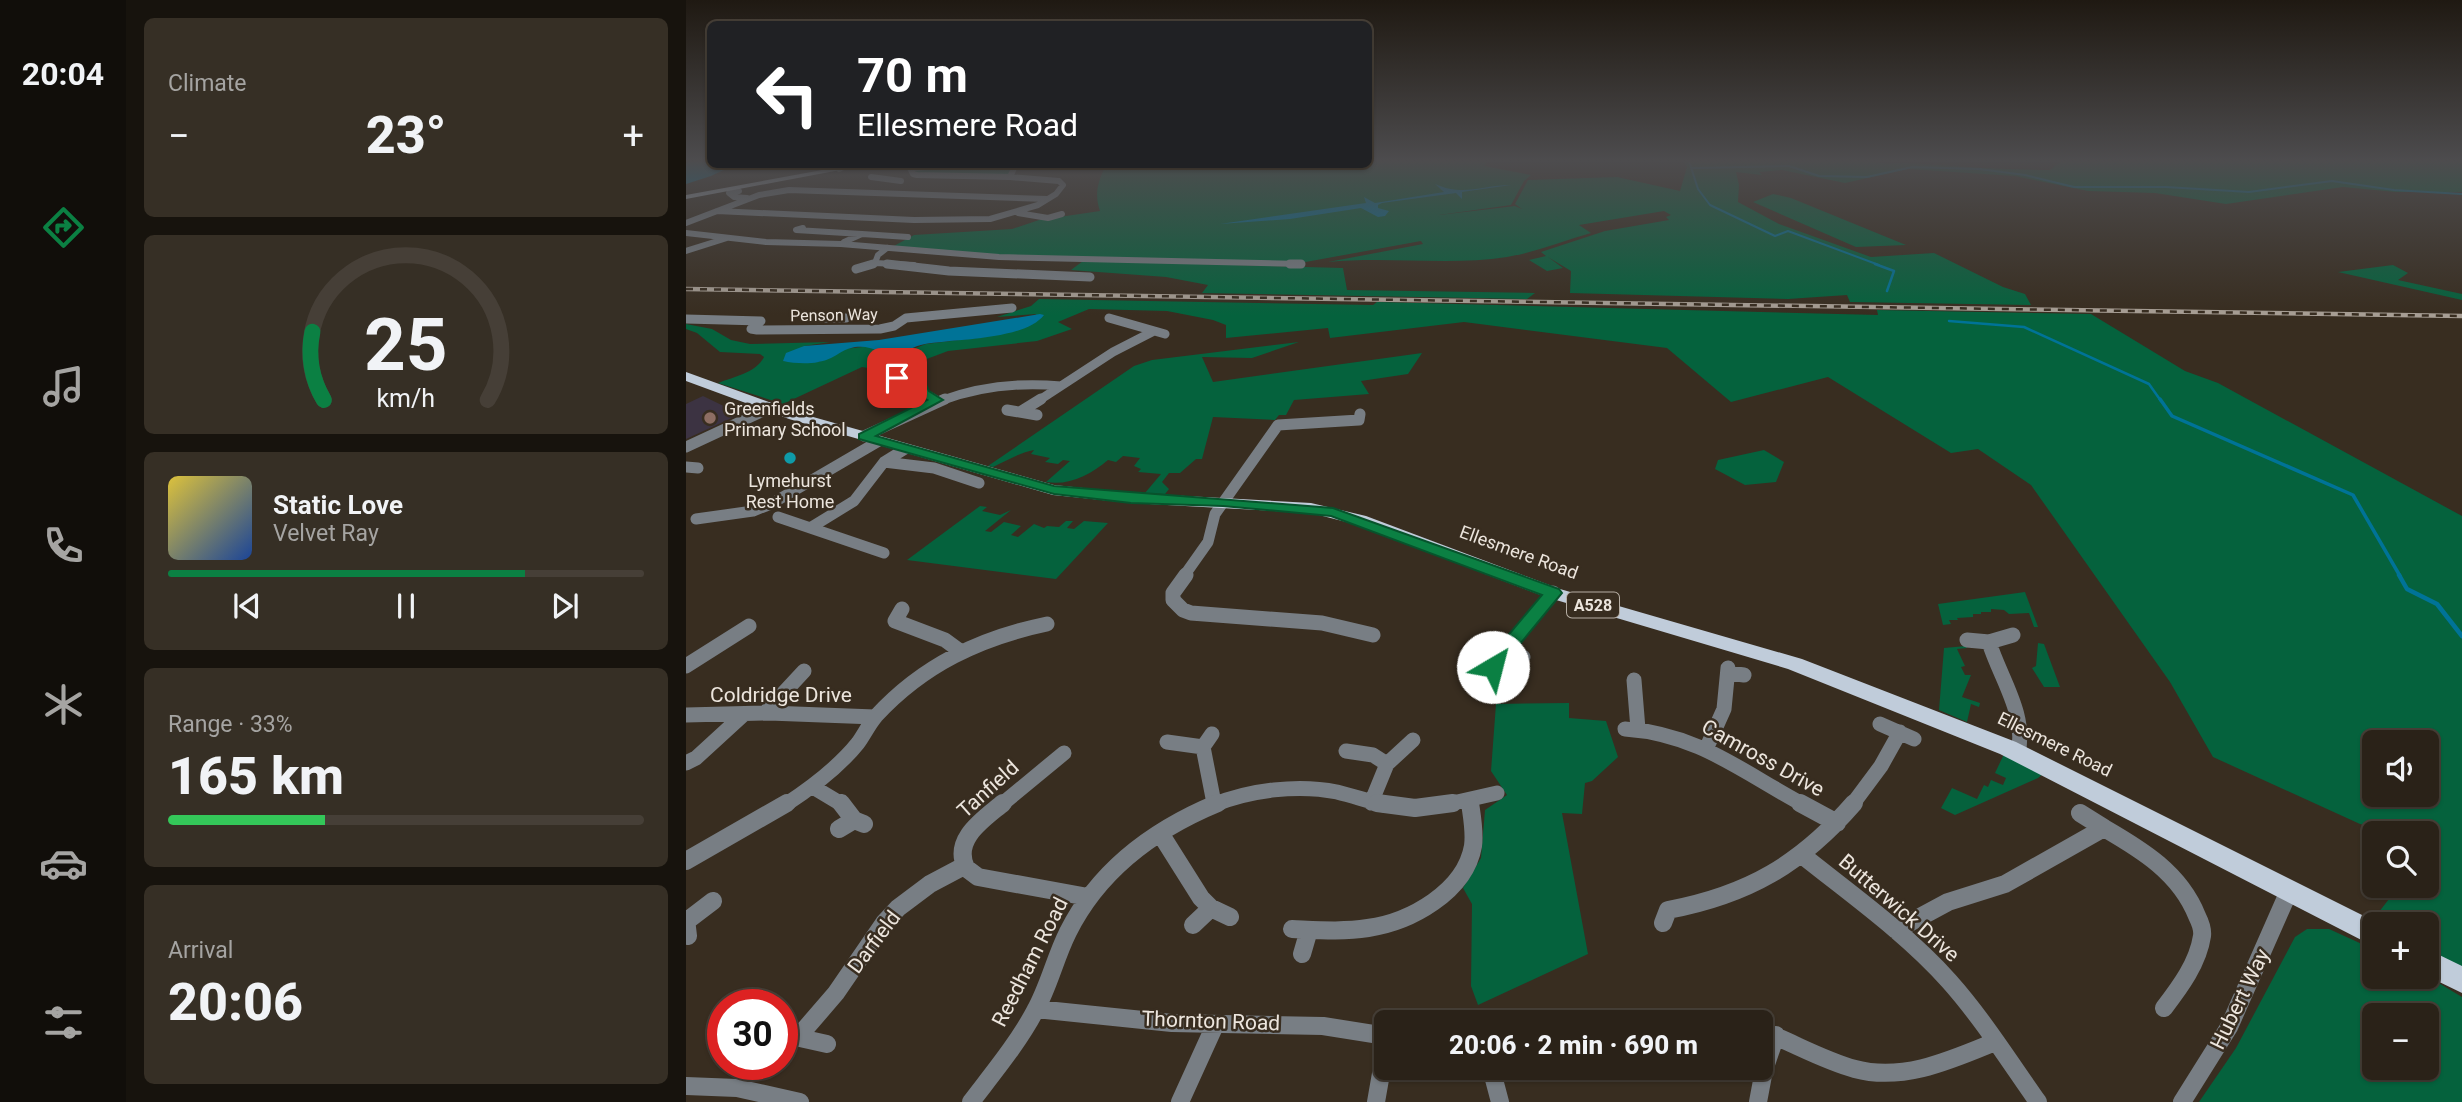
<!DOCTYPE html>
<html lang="en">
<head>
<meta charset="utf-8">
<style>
  :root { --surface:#2a2218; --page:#362f25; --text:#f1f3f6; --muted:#a5a4a2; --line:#463f37; --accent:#0b8043 }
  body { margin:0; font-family:Roboto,sans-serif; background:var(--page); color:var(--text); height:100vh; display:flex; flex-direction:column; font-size:26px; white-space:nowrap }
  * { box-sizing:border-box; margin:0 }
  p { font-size:23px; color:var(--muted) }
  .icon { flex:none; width:38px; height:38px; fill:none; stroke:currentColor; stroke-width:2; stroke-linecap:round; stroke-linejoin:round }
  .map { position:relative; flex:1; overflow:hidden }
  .side { display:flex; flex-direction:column; gap:18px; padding:18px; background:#17130d; width:560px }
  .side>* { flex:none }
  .banner { position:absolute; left:21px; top:21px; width:665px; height:147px; border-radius:10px; box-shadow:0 2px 5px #0004,0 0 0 2px var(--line); background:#202124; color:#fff; overflow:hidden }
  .fabs { position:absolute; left:1676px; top:730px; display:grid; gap:14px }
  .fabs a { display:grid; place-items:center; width:77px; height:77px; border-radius:10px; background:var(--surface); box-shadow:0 2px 5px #0004,0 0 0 2px var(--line); font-size:35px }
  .speed { position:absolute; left:21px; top:989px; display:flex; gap:14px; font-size:35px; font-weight:700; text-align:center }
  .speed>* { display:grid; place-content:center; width:91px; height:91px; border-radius:50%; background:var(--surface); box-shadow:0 2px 5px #0004,0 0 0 2px var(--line); line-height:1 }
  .speed .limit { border:10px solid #d22; background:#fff; color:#111 }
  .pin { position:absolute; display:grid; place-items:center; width:60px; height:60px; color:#fff; margin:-30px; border-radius:14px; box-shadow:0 4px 10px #0006 }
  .me { position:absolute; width:77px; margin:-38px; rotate:37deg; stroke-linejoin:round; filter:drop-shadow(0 0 5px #0008) }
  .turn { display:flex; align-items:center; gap:24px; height:147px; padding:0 35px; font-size:32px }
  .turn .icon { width:91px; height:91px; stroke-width:2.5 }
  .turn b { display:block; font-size:49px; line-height:60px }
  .big { font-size:52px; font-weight:800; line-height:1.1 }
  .side .widget { flex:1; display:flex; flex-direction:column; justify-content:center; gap:10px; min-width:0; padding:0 24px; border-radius:10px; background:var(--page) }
  .side .dial { align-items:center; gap:0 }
  .dial svg { height:182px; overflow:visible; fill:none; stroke:var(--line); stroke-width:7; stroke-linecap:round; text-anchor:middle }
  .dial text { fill:var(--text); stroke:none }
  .song { display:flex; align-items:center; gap:21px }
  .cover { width:84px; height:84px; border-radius:10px; background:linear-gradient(135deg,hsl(50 70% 55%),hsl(220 70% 35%)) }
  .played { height:7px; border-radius:4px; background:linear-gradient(90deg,var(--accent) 75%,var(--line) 75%) }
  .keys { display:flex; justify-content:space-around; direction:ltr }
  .heat { display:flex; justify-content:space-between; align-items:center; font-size:38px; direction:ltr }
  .charge { height:10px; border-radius:5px; background:linear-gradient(90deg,#34c759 33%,var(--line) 0) }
  .trip { position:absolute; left:688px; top:1010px; width:399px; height:70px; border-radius:10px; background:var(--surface); box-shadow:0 2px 5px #0004,0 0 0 2px var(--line); font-weight:800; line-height:70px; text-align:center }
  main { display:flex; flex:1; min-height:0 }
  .tab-bar { display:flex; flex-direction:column; width:126px; justify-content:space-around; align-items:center; background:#110e0a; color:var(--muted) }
  .tab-bar .icon { width:49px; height:49px }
  .tab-bar .selected { color:var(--accent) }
  .tab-bar b { font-size:32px; color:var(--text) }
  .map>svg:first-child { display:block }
</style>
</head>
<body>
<main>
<nav class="tab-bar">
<b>20:04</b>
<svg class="icon selected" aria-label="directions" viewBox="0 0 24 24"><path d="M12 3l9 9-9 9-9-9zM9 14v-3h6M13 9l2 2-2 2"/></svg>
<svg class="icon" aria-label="music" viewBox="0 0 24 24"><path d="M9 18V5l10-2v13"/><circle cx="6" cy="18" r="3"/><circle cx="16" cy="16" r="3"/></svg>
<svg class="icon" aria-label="phone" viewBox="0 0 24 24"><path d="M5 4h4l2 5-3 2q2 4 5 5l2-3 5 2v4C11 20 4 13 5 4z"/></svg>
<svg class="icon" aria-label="climate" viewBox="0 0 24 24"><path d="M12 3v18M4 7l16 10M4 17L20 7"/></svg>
<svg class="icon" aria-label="car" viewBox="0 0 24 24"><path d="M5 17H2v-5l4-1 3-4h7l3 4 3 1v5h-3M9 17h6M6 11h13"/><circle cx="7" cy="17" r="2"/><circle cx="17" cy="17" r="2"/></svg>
<svg class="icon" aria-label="filters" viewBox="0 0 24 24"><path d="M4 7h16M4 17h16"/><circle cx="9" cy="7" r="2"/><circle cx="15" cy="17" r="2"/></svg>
</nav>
<section class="side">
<div class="widget"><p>Climate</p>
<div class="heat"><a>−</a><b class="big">23°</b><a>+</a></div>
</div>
<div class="widget dial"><svg viewBox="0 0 100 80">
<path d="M14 69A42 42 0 1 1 86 69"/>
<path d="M14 69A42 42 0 0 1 9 39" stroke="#0b8043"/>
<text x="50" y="56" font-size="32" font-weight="700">25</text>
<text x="50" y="72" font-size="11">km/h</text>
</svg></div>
<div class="widget">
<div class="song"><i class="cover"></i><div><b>Static Love</b><p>Velvet Ray</p></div></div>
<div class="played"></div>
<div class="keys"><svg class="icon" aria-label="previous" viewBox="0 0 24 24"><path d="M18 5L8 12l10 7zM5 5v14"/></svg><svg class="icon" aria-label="pause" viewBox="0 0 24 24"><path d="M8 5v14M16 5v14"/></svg><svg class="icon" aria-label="next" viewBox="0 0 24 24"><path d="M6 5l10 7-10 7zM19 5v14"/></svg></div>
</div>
<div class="widget"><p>Range · 33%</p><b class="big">165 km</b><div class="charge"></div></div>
<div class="widget"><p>Arrival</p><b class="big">20:06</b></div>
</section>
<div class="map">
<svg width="1776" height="1102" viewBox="0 0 1776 1102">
  <rect width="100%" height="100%" fill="#382d20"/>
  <!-- education -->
  <path fill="#3c3342" d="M17,396l31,15 2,5 -50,23v-35z"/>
  <!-- green -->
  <path fill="#05623d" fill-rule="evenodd" d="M683,161h118l-3,5 47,9 -7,6 -13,24 -72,10 76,-9 7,3 -7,-5 13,-24 89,-3 63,14 7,-24 -4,-6h190c10,4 22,1 33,2 48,3 96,7 144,7l11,-9h401v31h-66l-53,-5 -117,17 -71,-11 -67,-2 -73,-15 -107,-7 -63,14 -63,-13 -23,2 3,3 -26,-3 3,13 -1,17 41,22 92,33 63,-4 69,34 22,7 6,11 -181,-3 -3,-7 -59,4 -218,-6 1,-22 -23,-14 15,11 -16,3 -18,-11 17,-4 -5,-4 64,-21 64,-11 -3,-3 5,-2 -7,-4 -85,14 12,8c-28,8 -55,19 -84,24 -58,9 -120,-1 -179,5l95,-18 -2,-3 -121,22 -297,-7 -111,-9 22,-12 98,-6 27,-9 61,-9c-6,-17 -2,-30 6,-46l262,-1z
    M290,165h40l-6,12 -93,-2 -7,-7z
    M1087,194l18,4 115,47 -50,2 -103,-45z
    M397,261l260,7 4,22 188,3 -8,6 -325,-6 6,-8 -42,-8 -95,-7z
    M1707,265l15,8 -10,7 64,14v6l-124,-28z
    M353,299l334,6 4,-3 501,13 -1,-5 214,4 94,57 33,12 244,133v453l-35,-18v-27h-49l-6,-3 27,-35h28v-53h-32l-35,-9 -147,-67 -43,-75 -139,-197 -53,-36 -27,4 -123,-76 -97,25 -64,-54 -203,-26 -134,16 -2,-10 -102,10v-13l-13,-5 -46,-9 -78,-2 -31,13 14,7 -35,12 -89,10 -56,21 -30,-5 -79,37 -65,-21c15,-6 38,-10 46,-26l-4,-3 -40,-2 -23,-19 -11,-4v-5l26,5 19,11 19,4 80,-2 -26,4 -21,15 36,1 25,-13 18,-2h11l13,8 14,-1 26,-10 59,-7 49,-14 2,-9 -39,3 34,-11zM1689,742h52v52h-52z
    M613,342l-47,16 -50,-1 11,25 209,-29 -14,21 -47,7 8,13 -75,6 -8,15h-7l-4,5 -62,-3 -11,42h-6l-16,14h-11l-7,9 7,7 -4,5 -20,-1 16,-19 -23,-2 3,-3 -7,-3 6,-8 -17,-2 -7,6 -8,-2c-18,15 -39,26 -62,22l24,-21 -7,-1 -5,4 -13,-2 5,-4 -19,-4 3,-4c-13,2 -28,11 -41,17l-5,-1 146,-100 18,-6z
    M1078,450l20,12 -8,20 -31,3 -30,-16 3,-9z
    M294,506l7,1 -5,4 18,4 11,-5 -26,21 6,1 13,-10 17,4 -10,9 7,2 16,-13 10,4 3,-2 12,1 7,-6h7l-6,7 7,1 10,-8 24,2 -52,56 -149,-19z
    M1339,592l13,35h-4l-5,-14 -20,1 -5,-4 -13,-1v3h-10v2h-8v3l-16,1 1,2h-9l2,4 -8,1 -5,-21z
    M1352,643l6,1 16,43h-16l-12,-19 4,-2z
    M1280,646l1,2 -10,1 8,17 -4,1 4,8h6l-9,22 18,6 -1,4 -8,-3 -4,18 -28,-12 5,-62z
    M883,703v15l37,3 12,36 -26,24 -7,2 -3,31 -20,-1 26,141 -110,51 -7,-19 1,-82 -9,-16 18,-30 4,-48 22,-15 -16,-24 5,-67z
    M1319,752l39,21 -6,5 -83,37 -14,-7 11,-20 25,11 7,-14 4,2 3,-7 12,5 3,-7 -11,-5z
    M1621,929h22l46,21v26h52l35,21v105h-263l37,-54 59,-111zM1689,1015h52v53h-52z"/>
  <!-- water -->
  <path fill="#007397" d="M3,161h21v3l24,1 -23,11 -25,8v-21z
    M749,184c29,13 47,1 76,1l-49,7v7l-6,-6 -74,10 -4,2v3l11,3 -4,5 -7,1 -17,-9 -71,11 -70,5 146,-21 -2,-6 11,6 69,-11z
    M354,314l4,1c-19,25 -90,24 -119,29 -12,2 -22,11 -36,10 -11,0 -15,-9 -34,-7 -11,2 -16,7 -24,11 -14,7 -34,6 -48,3l3,-8 18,-7 75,-6z"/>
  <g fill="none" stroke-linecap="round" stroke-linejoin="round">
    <!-- stream-far3 -->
    <path stroke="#007397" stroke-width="2" d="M1003,161l9,28 12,16 65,31 13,-5 91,34
      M1007,168l96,-2 30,10 48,1 45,-10 67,2 46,6 49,12h92l83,5 83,-11 62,9 68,4
      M39,169h40l28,-5"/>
    <!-- stream-far2 -->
    <path stroke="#007397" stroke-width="2.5" d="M1189,264l19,7 -7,20
      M1263,321l75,6 125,57 12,17"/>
    <!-- stream-far1 -->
    <path stroke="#007397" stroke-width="3.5" d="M1474,399l12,17 181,79 47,81"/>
    <!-- stream -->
    <path stroke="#007397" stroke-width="4.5" d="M1713,575l8,14 30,15 25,32"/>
    <!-- street-far4 -->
    <path stroke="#787e84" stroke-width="6" d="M224,168l3,6 4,1 93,2 6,-13
      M227,168l63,-4
      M153,169l10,-5
      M185,177l30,4
      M53,191l-10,2 5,4 13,1
      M31,211l197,9 76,-1 48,-14 18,-11 7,-9 -4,-4 -49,-4
      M332,213l30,5 14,-4
      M0,223l73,-28 30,-5 258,9
      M117,228l-7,2 66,4 -18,8
      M0,233l80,9 75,2 158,13 302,7
      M176,234l46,3
      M201,248l-9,7 -3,8 39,2
      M0,251l41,-13
      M181,265l8,-2"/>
    <!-- street-far3 -->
    <path stroke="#787e84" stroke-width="9" d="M201,264l62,7 141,6
      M604,264h11
      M170,269l17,-5
      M135,318h25
      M423,318l56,16
      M0,319l75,2 -10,8 6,1 123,-1 14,-3 12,-8 106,-10
      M199,375l36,10 3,8 12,7
      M254,401c40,-15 78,-19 121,-15
      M352,401l75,-49 41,-21"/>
    <!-- street-far2 -->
    <path stroke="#787e84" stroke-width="11" d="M321,410l30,5
      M334,412l21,-13
      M178,436l81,-37
      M0,447l84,-39
      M198,462l50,6 45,15
      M0,467l12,1
      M92,517l106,36
      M10,519l57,-8 18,-7 108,-63
      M124,528l44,-27 30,-39 21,-13
      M498,576l24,-34 7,-28 63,-89 81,-5 1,-6"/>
    <!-- street-far1 -->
    <path stroke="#787e84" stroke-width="15" d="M500,575l-13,18v7l10,10 8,3 131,10 51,12
      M216,609l-7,12 50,19 15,11
      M1327,635l-24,7c11,36 38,72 29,111
      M1281,640l22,2
      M837,657l-12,-4v-10l42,-50
      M0,666l63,-40
      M807,667l11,-13 7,-1
      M1043,673l15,2
      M948,680l4,49
      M79,713l39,-42
      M0,715l83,-2 106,4
      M1194,724l34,15
      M939,729c74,5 117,43 179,76
      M526,734l-9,13 11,56
      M481,742l36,5
      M1021,747l17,-38 4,-41
      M660,751l27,4 14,9
      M0,763l10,-5 47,-43
      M127,787l30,18
      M784,801v4
      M685,803l16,-39 26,-24
      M99,805c26,-17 53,-37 73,-62 6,-8 11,-19 18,-27 47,-51 104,-78 171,-92
      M315,805l63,-52
      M527,805c37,-15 85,-21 124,-13 16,4 31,9 47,13
      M758,805l53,-12
      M1166,805l29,-39 19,-34"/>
    <!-- street -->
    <path stroke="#787e84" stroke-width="18" d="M155,803l13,17 10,4
      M317,803c-19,16 -51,36 -37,65l12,9 110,20
      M691,803l38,5 38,-5
      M1114,803l37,20
      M1394,813l24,15
      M153,829l15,-9
      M474,833l41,65 10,10 19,9
      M1116,855c50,40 104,78 147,126 33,37 60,80 89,121
      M0,861l101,-58
      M0,919l2,17
      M2,920l25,-19
      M977,923l5,-13c80,-15 133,-46 186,-107
      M507,925l18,-17
      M606,929c25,1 51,3 76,-1 42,-6 97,-36 105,-82 2,-14 -1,-29 -3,-43
      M1210,930l52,-28 57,-18 99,-56c38,22 76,45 93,88 3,6 6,13 5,20 -4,27 -22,51 -38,72
      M616,954l7,-24
      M350,1009l136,14 151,3 63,10
      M1074,1030c32,12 62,30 95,39 48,13 96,-9 140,-27
      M96,1034l45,10
      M113,1036l37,-43 48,-70 14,-15 32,-24 34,-18
      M805,1068l9,34
      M0,1086l51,2 63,14
      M285,1102c22,-29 47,-59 64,-91 14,-25 20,-53 33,-79 31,-62 87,-103 150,-129
      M494,1102l35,-77
      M690,1102l10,-57
      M1072,1102l6,-32 12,-35
      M1496,1102l47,-75 60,-136"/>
    <!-- secondary -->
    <path fill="#a1aab4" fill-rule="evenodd" d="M169,164h17l-186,35v-4z"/>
    <!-- primary -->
    <path fill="#c0ccda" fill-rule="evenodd" d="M0,372l113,41 255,72 77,8 180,10 55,13 194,73 242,70 214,83 364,182h-5v23l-375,-193 -212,-85 -242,-72 -192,-73 -43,-11 -180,-10 -78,-8 -264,-76 -103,-38z
      M1741,949l35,17v27l-35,-17z"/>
    <!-- rail casing -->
    <g stroke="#a79e94" stroke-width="4.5">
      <path id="rail" d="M0,289l1776,27"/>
    </g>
    <!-- rail -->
    <use href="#rail" stroke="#382d20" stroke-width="2.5" stroke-dasharray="7" stroke-linecap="butt"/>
  </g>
  <!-- sky -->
  <linearGradient id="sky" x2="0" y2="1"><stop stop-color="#1f1912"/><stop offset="0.51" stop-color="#4d4c4e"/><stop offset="1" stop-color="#4d4c4e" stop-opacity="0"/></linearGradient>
  <rect width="1776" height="315" fill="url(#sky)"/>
  <!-- route -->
  <path fill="#0b8043" stroke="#07532c" stroke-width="2" d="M211,374l28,8 4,9 14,9 -67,36 178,50 279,22 226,81 3,4 -42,51 -2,13 -9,2 -9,12h-13l-3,-4c4,-7 10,-17 18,-19l3,-9 37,-44 -211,-79 -108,-10 -92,-3 -77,-9 -195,-55v-5l68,-34 -8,-4 -4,-9 -22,-7v-5z"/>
  <!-- markers -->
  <circle fill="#8d6e63" stroke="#382d20" stroke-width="2.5" cx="24" cy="418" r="7"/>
  <circle fill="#0f9aa8" stroke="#382d20" stroke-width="2.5" cx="104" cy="458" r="7"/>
  <g text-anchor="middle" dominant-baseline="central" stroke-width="5" stroke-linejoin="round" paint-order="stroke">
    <!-- far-street labels -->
    <g font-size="16" fill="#ece5dd" stroke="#382d20">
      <text transform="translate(148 315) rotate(-1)">Penson Way</text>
    </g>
    <!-- shield labels -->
    <rect fill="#382d20" stroke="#b6aea4" stroke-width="2" x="881" y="592.5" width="52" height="25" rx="5"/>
    <g font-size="16" font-weight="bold" fill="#ece5dd">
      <text x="907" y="605">A528</text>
    </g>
    <!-- poi labels -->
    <g font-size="18" fill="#ece5dd" stroke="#382d20" text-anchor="start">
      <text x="38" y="408">Greenfields<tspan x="38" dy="21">Primary School</tspan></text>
      <text x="104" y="480" text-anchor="middle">Lymehurst<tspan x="104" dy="21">Rest Home</tspan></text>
    </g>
    <!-- street labels -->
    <g font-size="18" fill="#ece5dd" stroke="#382d20">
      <text transform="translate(833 552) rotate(20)">Ellesmere Road</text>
      <text transform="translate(1369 744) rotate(26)">Ellesmere Road</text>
    </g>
    <!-- near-street labels -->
    <g font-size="21" fill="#ece5dd" stroke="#382d20">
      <text x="95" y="695">Coldridge Drive</text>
      <text transform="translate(1077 758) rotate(29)">Camross Drive</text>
      <text transform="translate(302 789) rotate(-42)">Tanfield</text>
      <text transform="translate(1213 908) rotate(41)">Butterwick Drive</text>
      <text transform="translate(188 942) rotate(-53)">Darfield</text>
      <text transform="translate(344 962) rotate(-63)">Reedham Road</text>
      <text transform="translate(1554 999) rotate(-64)">Hubert Way</text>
      <text transform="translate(525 1021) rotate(2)">Thornton Road</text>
    </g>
  </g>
</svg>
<div class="fabs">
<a><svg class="icon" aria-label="sound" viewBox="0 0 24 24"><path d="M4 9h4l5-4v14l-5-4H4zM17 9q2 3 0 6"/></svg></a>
<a><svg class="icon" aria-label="search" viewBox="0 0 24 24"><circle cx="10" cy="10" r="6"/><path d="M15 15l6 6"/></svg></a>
<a>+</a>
<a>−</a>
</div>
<div class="speed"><div class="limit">30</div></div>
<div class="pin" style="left:211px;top:378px;background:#d93025"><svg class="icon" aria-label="arrive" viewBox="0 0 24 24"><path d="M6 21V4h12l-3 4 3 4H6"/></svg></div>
<svg class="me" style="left:807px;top:667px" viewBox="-20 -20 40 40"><circle r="19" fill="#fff"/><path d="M0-13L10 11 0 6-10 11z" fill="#0b8043"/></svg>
<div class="trip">20:06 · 2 min · 690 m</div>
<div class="banner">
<div class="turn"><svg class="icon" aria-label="left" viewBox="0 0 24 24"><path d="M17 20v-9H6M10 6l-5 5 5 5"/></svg><div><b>70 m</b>Ellesmere Road</div></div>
</div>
</div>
</main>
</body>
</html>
